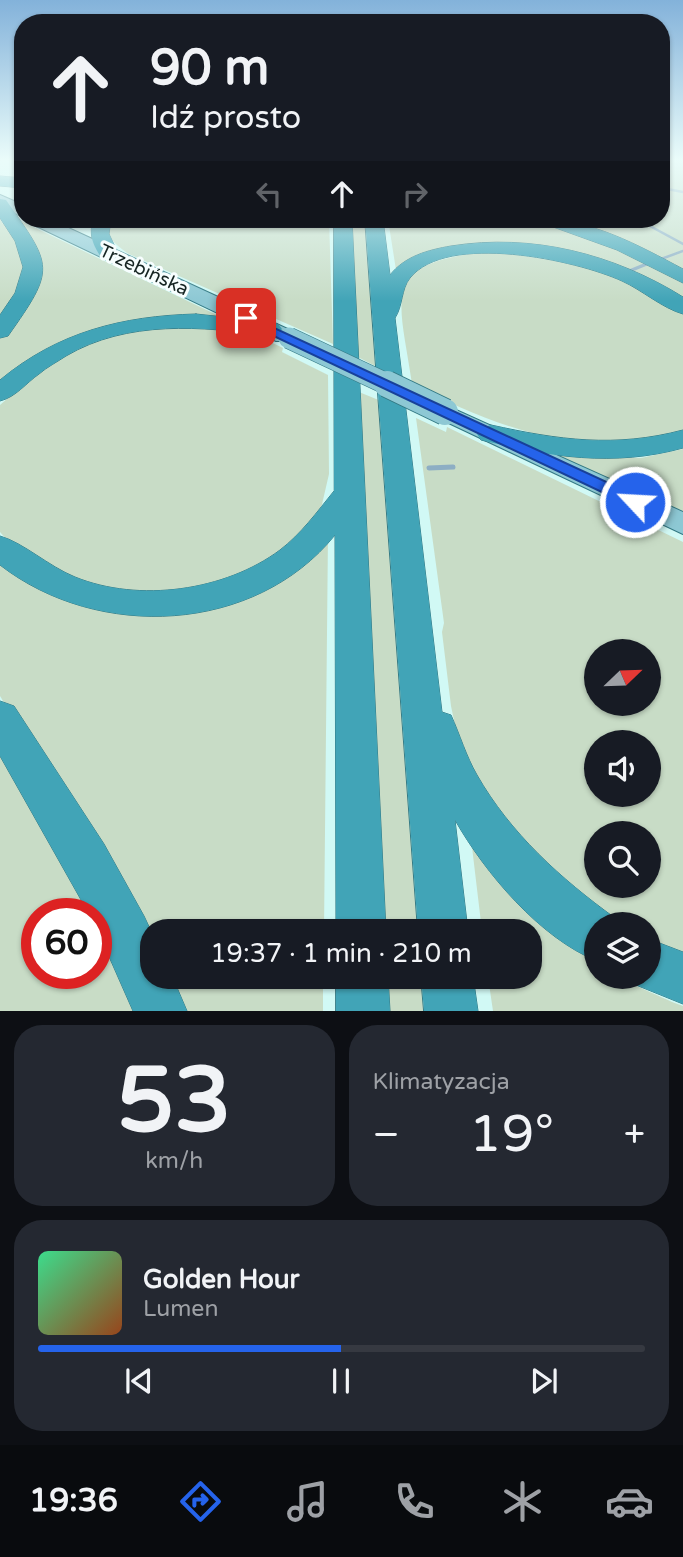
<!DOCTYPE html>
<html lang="pl">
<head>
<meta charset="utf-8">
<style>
  :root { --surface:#171b24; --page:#242831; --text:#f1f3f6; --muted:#9ea1a6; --line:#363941; --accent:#2563eb }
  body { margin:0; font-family:"Varela Round",sans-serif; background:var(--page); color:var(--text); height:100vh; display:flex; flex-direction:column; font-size:26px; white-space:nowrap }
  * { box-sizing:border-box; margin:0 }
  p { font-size:23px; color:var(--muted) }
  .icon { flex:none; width:38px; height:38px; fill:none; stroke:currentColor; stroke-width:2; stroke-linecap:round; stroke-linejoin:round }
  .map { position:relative; height:1011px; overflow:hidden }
  .sheet { display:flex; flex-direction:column; gap:14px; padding:14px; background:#0d0f14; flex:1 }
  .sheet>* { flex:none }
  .top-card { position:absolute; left:14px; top:14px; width:656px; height:214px; border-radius:28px; box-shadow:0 2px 5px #0004; background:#171b24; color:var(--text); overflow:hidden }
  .needle { width:46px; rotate:67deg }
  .tools { position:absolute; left:584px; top:639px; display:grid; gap:14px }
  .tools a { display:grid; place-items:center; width:77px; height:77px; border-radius:50%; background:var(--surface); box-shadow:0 2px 5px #0004; font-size:35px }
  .speed { position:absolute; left:21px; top:898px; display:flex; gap:14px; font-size:35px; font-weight:700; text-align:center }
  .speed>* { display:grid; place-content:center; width:91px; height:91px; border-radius:50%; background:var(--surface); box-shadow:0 2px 5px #0004; line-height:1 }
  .speed .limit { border:10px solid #d22; background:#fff; color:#111 }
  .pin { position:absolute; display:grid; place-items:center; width:60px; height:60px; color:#fff; margin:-30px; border-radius:14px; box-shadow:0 4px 10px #0006 }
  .me { position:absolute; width:77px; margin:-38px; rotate:295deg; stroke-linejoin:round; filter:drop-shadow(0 0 5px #0008) }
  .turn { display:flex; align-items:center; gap:24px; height:147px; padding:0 21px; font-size:32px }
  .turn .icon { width:91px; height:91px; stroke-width:2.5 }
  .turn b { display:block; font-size:49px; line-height:60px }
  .lanes { display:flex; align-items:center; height:66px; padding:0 21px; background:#0003; justify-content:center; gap:35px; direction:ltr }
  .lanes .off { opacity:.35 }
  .big { font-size:52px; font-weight:600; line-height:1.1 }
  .sheet .widget { flex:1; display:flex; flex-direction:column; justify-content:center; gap:10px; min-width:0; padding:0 24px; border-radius:28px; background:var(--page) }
  .sheet .dial { align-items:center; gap:0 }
  .dial b { font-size:91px; line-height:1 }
  .song { display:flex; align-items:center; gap:21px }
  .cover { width:84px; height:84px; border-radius:10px; background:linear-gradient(135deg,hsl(150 70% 55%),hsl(20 70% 35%)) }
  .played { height:7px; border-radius:4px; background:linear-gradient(90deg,var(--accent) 50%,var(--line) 50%) }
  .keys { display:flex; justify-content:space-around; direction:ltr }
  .heat { display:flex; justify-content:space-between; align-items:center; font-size:38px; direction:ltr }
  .sheet .tiles { flex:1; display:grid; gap:14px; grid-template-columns:1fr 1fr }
  .widget:last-child { grid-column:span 2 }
  .trip { position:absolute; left:140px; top:919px; width:402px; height:70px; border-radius:28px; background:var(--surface); box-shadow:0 2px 5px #0004; font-weight:600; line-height:70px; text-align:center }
  .tabs { display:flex; height:112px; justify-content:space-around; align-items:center; background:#090b0e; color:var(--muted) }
  .tabs .icon { width:49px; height:49px }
  .tabs .selected { color:var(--accent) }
  .tabs b { font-size:32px; color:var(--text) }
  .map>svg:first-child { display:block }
</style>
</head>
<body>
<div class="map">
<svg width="683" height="1011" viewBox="0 0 683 1011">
  <rect width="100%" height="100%" fill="#d1f9f5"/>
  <!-- green -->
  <path fill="#c8dcc6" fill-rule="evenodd" d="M662,160h21v112l-95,-43 -31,-10h105z
    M0,219l3,5 4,-1 22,44 -29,55z
    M107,219h222l4,125 -204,-90c-14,-10 -24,-17 -22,-35z
    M349,219h17l13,149 -23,-12z
    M388,219h152l49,16 94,47v18l-35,-19 -156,-36 -96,25z
    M19,221l4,1 196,94c-62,0 -122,3 -177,37 -15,9 -28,22 -42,33v-48l25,-34 15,-47z
    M485,252c70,6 142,18 198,62v116c-93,34 -188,-3 -271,-46 -13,-89 -33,-120 73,-132z
    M142,326c49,1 97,-2 141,22l-1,4 46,23 1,99 -9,39 -26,32 -56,34 -73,16 -81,-10 -68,-35 -16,-18v-127l57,-50z
    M359,392l22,9 42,530h-42z
    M416,418l30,14 1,-5 236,115v412l-34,-14v-16h-32l-107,-89 -47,-72 -12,-57 -9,-74 2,-9zM597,651h52v53h-52zM597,742h52v52h-52zM597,833h52v53h-52z
    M683,449v65l-130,-60 88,4z
    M328,534l-4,397h-172v22l-21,-43 -131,-214v-136l167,51z
    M0,753l96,160 -59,1v59h59v-59l41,97h-137z
    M472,847l64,70 61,48v11c30,1 57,20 86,30v5h-190l-5,-34 42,-1v-45h-48z
    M163,977h160v34h-146z
    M383,977h43l3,34h-45z"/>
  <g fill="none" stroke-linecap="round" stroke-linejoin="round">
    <!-- stream-far2 -->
    <path stroke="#8daec4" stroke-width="2.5" d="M662,188l21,4
      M637,219l46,25
      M661,259l22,-8"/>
    <!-- stream-far1 -->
    <path stroke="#8daec4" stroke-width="3.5" d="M627,272l22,-9"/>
    <!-- stream -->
    <path stroke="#8daec4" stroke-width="5" d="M429,468l24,-1"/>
    <!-- major casing -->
    <g stroke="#327883" stroke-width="2">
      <path id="major" d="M0,195l23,10v12l-23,-11z
        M28,219h21l243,112 3,5 -3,5h-16l-246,-118z
        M445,405l238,107v22l-247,-117 -3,-5 3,-5z"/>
    </g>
    <!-- highway casing -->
    <g stroke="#327883" stroke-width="1">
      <path id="highway" d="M0,176l23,2v10l-23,-2z
        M0,199l6,1c47,67 50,68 2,136l-8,2v-23l15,-22 8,-26 -8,-26 -15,-23z
        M93,219h18l-2,15 9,19 -3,4h-14c-9,-13 -12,-23 -8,-38z
        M334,219h18l34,712h-50l-1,-396c-80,99 -237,106 -335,30v-29c24,7 48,30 75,41 64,26 150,14 205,-27 21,-16 37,-38 54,-59z
        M365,219h18l7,56c15,-19 38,-25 61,-29 81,-13 163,8 232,51v17c-21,-6 -41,-24 -61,-33 -46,-21 -175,-49 -212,-3 -9,11 -7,28 -15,40l47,394 9,3c9,20 15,41 26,60 33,58 84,104 138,143l2,6h-20v37c-57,-23 -112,-88 -142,-141l13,111h-50z
        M540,219c51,0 98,26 143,50v14l-66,-33 -75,-27z
        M196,314l74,8 8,2 4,5 -4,5 -8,2c-68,-10 -143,-16 -204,20 -9,6 -19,11 -27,18 -13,9 -23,23 -39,27v-21c58,-48 122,-64 196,-66z
        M491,425c68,15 124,23 192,5v18c-68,19 -135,9 -202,-8l-4,-6 4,-6z
        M0,701l14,5 90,138 40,72 8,17v43h20l15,35h-54l-37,-84v-13h-7l-89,-158z
        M649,939l34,13v52l-52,-21 -3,-7h21z
        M336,976h52l2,35h-54z
        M421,976h52l5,35h-54z"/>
    </g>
    <!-- major -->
    <use href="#major" fill="#8dc8d4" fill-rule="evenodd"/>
    <!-- highway -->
    <use href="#highway" fill="#41a4b7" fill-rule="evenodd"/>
    <!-- major-bridge-far1 casing -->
    <g stroke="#327883" stroke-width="22" stroke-linecap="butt">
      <path id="major-bridge-far1" d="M289,338l102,48"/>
    </g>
    <!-- major-bridge casing -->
    <g stroke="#327883" stroke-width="28" stroke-linecap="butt">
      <path id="major-bridge" d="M387,384l58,28"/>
    </g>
    <!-- major-bridge-far1 -->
    <use href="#major-bridge-far1" stroke="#8dc8d4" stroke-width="21"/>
    <!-- major-bridge -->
    <use href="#major-bridge" stroke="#8dc8d4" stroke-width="26"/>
  </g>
  <!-- sky -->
  <linearGradient id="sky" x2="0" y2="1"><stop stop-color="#83b2da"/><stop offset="0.53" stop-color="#eafcfa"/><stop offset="1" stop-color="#eafcfa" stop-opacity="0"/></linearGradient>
  <rect width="683" height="301" fill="url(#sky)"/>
  <!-- route -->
  <path fill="#2563eb" stroke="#184099" stroke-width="2" d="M246,315l395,183 2,4 -2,3h-12l-387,-184 -1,-3z"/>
  <g text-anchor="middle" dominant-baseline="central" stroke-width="6" stroke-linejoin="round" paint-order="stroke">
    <!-- far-street labels -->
    <g font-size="19" fill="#162523" stroke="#f7fefe">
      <text transform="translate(144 270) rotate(25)">Trzebińska</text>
    </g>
  </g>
</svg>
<div class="tools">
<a><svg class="needle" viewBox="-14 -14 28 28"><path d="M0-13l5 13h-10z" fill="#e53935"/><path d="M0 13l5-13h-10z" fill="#9ea1a6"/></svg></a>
<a><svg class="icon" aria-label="sound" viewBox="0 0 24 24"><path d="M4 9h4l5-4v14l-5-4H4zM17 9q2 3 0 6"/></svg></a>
<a><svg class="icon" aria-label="search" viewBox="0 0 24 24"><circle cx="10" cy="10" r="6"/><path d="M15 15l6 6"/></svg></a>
<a><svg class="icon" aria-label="layers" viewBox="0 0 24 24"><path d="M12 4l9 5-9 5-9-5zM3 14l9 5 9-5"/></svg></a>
</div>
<div class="speed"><div class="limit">60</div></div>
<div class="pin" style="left:246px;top:318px;background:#d93025"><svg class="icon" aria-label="arrive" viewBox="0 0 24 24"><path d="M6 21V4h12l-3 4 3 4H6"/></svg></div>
<svg class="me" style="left:635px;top:502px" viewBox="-20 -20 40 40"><circle r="17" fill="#2563eb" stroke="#fff" stroke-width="3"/><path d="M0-11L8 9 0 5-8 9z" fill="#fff"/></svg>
<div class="trip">19:37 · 1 min · 210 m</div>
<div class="top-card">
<div class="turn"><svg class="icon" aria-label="ahead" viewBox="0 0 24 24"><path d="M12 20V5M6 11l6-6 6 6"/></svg><div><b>90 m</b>Idź prosto</div></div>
<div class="lanes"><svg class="icon off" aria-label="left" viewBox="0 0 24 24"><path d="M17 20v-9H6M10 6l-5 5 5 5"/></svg><svg class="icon" aria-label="ahead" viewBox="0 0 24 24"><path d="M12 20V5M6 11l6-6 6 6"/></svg><svg class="icon off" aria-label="right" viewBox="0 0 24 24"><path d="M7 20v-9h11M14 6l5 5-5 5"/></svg></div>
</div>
</div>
<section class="sheet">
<div class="tiles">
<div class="widget dial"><b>53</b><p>km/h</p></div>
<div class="widget"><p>Klimatyzacja</p>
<div class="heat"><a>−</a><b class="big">19°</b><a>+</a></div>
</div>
<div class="widget">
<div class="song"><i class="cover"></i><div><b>Golden Hour</b><p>Lumen</p></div></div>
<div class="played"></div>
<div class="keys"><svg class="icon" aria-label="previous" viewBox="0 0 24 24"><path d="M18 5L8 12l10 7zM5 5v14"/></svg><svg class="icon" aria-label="pause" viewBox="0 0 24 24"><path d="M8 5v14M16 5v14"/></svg><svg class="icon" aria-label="next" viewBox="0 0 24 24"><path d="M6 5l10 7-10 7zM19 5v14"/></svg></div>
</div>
</div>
</section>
<nav class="tabs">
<b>19:36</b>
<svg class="icon selected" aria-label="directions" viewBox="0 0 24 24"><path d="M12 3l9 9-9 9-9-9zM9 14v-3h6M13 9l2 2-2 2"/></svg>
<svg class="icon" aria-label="music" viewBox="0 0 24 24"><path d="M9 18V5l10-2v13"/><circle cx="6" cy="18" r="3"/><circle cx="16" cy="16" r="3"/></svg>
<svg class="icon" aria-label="phone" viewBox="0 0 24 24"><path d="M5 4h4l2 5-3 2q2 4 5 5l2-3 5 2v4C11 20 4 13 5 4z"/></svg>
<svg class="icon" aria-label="climate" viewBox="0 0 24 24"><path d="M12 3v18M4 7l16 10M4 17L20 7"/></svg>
<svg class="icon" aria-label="car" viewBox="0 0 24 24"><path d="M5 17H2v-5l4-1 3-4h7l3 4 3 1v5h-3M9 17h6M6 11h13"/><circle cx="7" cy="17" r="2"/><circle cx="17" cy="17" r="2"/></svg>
</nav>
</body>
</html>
